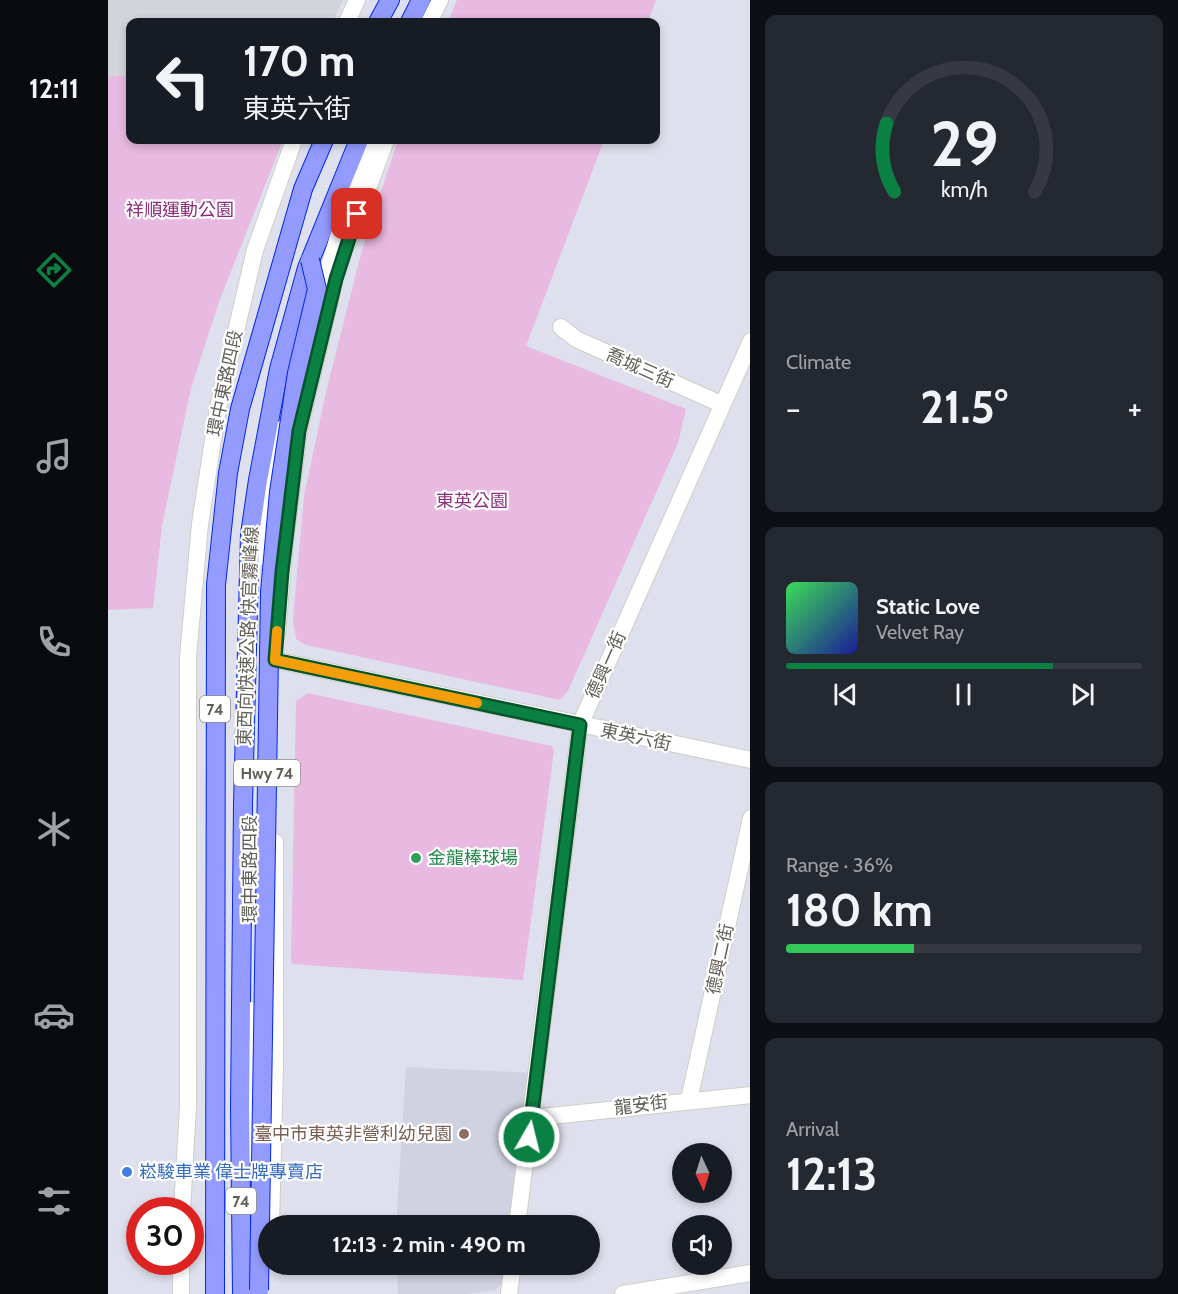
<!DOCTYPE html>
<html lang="en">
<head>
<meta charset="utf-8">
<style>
  :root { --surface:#171b24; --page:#242831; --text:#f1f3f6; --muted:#9ea1a6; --line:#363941; --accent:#0b8043 }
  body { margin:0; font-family:Cabin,"Noto Sans TC",sans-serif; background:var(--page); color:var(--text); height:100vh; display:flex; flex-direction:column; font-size:22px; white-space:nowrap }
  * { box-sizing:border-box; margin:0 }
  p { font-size:20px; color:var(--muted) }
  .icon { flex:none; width:33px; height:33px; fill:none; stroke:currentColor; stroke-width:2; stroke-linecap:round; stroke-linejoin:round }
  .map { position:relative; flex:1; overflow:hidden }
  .sheet { display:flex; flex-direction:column; gap:15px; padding:15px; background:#0d0f14; width:428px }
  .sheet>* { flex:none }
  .banner { position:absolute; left:18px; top:18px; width:534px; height:126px; border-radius:12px; box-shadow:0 3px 9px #0003; background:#171b24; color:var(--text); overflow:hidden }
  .needle { width:39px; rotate:176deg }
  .buttons { position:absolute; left:564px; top:1143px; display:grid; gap:12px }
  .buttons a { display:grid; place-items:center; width:60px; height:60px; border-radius:50%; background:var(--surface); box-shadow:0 3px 9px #0003; font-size:30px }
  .speed { position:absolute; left:18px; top:1197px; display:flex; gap:12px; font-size:30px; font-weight:700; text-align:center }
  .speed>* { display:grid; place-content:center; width:78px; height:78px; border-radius:50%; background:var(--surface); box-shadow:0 3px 9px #0003; line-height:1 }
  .speed .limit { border:9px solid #d22; background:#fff; color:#111 }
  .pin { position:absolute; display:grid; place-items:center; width:51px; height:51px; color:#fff; margin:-26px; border-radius:12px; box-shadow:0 3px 9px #0006 }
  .me { position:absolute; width:66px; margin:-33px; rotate:8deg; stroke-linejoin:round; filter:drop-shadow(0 0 4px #0008) }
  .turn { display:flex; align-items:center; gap:21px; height:126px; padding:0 18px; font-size:27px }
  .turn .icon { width:78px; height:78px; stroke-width:2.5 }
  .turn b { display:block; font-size:42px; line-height:51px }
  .big { font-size:45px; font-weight:700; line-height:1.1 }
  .sheet .card { flex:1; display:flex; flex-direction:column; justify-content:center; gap:9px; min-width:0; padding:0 21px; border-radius:12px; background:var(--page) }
  .sheet .dial { align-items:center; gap:0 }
  .dial svg { height:156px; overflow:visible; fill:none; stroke:var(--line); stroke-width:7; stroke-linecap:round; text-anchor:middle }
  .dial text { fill:var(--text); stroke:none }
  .song { display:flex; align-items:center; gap:18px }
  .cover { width:72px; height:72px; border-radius:9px; background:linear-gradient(135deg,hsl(130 70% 55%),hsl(240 70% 35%)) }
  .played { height:6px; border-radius:3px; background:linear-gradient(90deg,var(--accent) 75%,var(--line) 75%) }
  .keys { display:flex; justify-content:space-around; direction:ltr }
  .heat { display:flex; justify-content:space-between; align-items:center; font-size:33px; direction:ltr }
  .charge { height:9px; border-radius:4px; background:linear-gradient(90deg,#34c759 36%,var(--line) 0) }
  .trip { position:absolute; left:150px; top:1215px; width:342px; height:60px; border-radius:30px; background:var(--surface); box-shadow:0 3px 9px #0003; font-weight:700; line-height:60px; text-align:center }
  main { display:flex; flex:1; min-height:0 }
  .tabs { display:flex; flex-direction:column; width:108px; justify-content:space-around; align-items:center; background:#090b0e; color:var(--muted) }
  .tabs .icon { width:42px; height:42px }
  .tabs .current { color:var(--accent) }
  .tabs b { font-size:27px; color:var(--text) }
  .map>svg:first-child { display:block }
</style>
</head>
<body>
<main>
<nav class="tabs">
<b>12:11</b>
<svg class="icon current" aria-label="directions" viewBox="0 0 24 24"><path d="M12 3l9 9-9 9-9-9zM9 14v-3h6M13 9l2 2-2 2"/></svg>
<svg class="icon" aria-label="music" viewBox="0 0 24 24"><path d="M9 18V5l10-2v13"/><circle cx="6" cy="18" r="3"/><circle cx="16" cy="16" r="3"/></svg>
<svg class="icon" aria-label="phone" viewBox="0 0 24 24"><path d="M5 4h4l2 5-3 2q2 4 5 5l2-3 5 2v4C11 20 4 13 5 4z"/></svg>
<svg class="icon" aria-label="climate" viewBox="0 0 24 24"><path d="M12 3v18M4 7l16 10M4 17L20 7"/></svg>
<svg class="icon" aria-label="car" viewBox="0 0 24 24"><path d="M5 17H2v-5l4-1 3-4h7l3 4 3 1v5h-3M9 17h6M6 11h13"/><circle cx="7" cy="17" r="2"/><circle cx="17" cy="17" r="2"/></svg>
<svg class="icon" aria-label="filters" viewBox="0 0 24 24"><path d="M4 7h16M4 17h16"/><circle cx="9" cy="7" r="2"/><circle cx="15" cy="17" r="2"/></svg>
</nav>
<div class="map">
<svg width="643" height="1294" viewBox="0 0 643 1294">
  <rect width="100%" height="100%" fill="#dfe0ed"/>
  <!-- industrial -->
  <path fill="#d2d4db" d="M0,0h235l-10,22h-203v53l-22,2z"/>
  <!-- education -->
  <path fill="#d0d2e0" d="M298,1067l130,6 -25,152 -115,1z
    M289,1265h108l-3,18 -6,7 -30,4h-68z"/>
  <!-- green -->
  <path fill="#e8b9e1" d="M349,0h199l-8,22h-200z
    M22,75v65h153l-63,159 -29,89 -29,138 -9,82 -45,2v-533z
    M290,140h206l-78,206 160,63 -8,34 -110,248 -8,9 -254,-55 -10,-6 -3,-20 11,-123 22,-104 36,-142z
    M200,693l244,53 2,5 -31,229 -232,-16 5,-263z"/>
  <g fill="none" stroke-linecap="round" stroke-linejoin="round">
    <!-- minor casing -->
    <g stroke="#cfcdc7" stroke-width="18">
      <path id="minor" d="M239,22l10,-22
        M321,22l11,-22
        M239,245l39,-105
        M210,305l28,-96 27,-69
        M453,327l15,12 145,65
        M150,558l8,-73 17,-57
        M169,634l8,-93 14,-110 33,-138
        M167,660l476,100
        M581,1100l62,-282
        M424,1118l219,-23
        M141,1155l1,-145
        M74,1210l6,-104v-449l12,-133 18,-116 37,-158 39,-110
        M163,1226l4,-161v-223
        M409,1226l63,-501 171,-384
        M73,1262v32
        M401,1294l4,-30
        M515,1294l128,-21"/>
    </g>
    <!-- trunk casing -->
    <g stroke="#0027ed" stroke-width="20">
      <path id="trunk" d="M270,22l12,-22
        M302,22l11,-22
        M107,1294l1,-709 12,-112 12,-64 63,-220 21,-49
        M134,1294l-2,-187 3,-303 7,-270 8,-54 21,-111 28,-101 52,-128"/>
    </g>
    <!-- minor -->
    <use href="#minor" stroke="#fff" stroke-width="16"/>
    <!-- trunk -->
    <use href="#trunk" stroke="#949bff" stroke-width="18"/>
    <!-- trunk-bridge casing -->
    <g stroke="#0027ed" stroke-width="20" stroke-linecap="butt">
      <path id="trunk-bridge" d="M151,1290l11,-698 9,-100 18,-119 20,-84 -7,-29"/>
    </g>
    <!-- trunk-bridge -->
    <use href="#trunk-bridge" stroke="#949bff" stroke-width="18"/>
  </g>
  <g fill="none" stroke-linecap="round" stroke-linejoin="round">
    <!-- route casing -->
    <g stroke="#07532c" stroke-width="15">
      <path id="route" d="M249,214l-21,65 -37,152 -17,141 -7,88 305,65 -51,412"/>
    </g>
    <!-- route -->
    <use href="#route" stroke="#0b8043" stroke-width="10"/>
    <!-- slow -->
    <path stroke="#f59e0b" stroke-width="10" d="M169,631l-2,29 202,43"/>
  </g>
  <!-- markers -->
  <circle fill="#2e9e5b" stroke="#fff" stroke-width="2" cx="308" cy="858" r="6"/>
  <circle fill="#8d6e63" stroke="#fff" stroke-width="2" cx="356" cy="1134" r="6"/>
  <circle fill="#3f7fe0" stroke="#fff" stroke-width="2" cx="19" cy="1172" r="6"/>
  <g text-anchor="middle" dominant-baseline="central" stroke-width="4.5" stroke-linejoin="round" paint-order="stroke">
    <!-- shield labels -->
    <g fill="#fff" stroke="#918f8a" stroke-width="1.5">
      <rect x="92" y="696" width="30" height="26" rx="4.5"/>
      <rect x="126" y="760" width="66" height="26" rx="4.5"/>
      <rect x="118" y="1188" width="30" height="26" rx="4.5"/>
    </g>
    <g font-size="16" font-weight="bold" fill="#625f58">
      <text x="107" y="709">74</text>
      <text x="159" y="773">Hwy 74</text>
      <text x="133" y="1201">74</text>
    </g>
    <!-- park labels -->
    <g font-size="18" fill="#8c2e7a" stroke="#fff">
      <text x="72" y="210">祥順運動公園</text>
      <text x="364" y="501">東英公園</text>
    </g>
    <!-- street labels -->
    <g font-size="18" fill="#625f58" stroke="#fff">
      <text transform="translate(532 368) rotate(24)">喬城三街</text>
      <text transform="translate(117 383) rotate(-78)">環中東路四段</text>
      <text transform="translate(140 636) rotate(-88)">東西向快速公路 快官霧峰線</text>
      <text transform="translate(498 665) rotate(-66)">德興一街</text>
      <text transform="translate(528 737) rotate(12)">東英六街</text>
      <text transform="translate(142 869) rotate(-90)">環中東路四段</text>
      <text transform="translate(612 959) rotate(-78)">德興二街</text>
      <text transform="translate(533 1105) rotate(-7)">龍安街</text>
    </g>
    <!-- leisure labels -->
    <g font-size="18" fill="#27864d" stroke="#fff" text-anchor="start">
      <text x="320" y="858">金龍棒球場</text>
    </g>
    <!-- education labels -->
    <g font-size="18" fill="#785e54" stroke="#fff" text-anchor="end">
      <text x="344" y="1134">臺中市東英非營利幼兒園</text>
    </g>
    <!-- shop labels -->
    <g font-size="18" fill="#366cbe" stroke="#fff" text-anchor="start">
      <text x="31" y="1172">崧駿車業 偉士牌專賣店</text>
    </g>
  </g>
</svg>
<div class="buttons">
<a><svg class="needle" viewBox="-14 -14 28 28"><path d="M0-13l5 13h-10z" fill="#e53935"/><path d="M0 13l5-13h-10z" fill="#9ea1a6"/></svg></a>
<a><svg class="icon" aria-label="sound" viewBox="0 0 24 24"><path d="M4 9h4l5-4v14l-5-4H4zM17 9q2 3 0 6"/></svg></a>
</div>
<div class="speed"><div class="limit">30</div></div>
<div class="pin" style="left:249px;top:214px;background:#d93025"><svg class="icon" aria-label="arrive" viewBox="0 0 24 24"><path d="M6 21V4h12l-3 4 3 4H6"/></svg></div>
<svg class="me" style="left:421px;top:1137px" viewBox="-20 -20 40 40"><circle r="17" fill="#0b8043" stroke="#fff" stroke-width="3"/><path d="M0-11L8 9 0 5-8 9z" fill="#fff"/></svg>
<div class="trip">12:13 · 2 min · 490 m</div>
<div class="banner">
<div class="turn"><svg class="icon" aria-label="left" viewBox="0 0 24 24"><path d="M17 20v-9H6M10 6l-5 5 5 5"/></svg><div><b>170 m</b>東英六街</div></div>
</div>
</div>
<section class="sheet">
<div class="card dial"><svg viewBox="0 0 100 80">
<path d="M14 69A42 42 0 1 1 86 69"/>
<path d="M14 69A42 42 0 0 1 10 34" stroke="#0b8043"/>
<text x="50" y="56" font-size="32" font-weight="700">29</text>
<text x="50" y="72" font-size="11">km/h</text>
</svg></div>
<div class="card"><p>Climate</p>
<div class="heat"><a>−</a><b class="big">21.5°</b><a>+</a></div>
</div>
<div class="card">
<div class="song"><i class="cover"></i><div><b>Static Love</b><p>Velvet Ray</p></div></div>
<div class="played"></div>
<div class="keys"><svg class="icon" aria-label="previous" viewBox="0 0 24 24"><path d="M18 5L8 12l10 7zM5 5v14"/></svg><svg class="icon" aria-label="pause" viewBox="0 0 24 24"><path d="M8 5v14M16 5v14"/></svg><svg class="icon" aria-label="next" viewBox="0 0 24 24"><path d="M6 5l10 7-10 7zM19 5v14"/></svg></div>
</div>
<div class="card"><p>Range · 36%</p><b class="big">180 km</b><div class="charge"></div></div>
<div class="card"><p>Arrival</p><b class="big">12:13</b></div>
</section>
</main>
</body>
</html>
